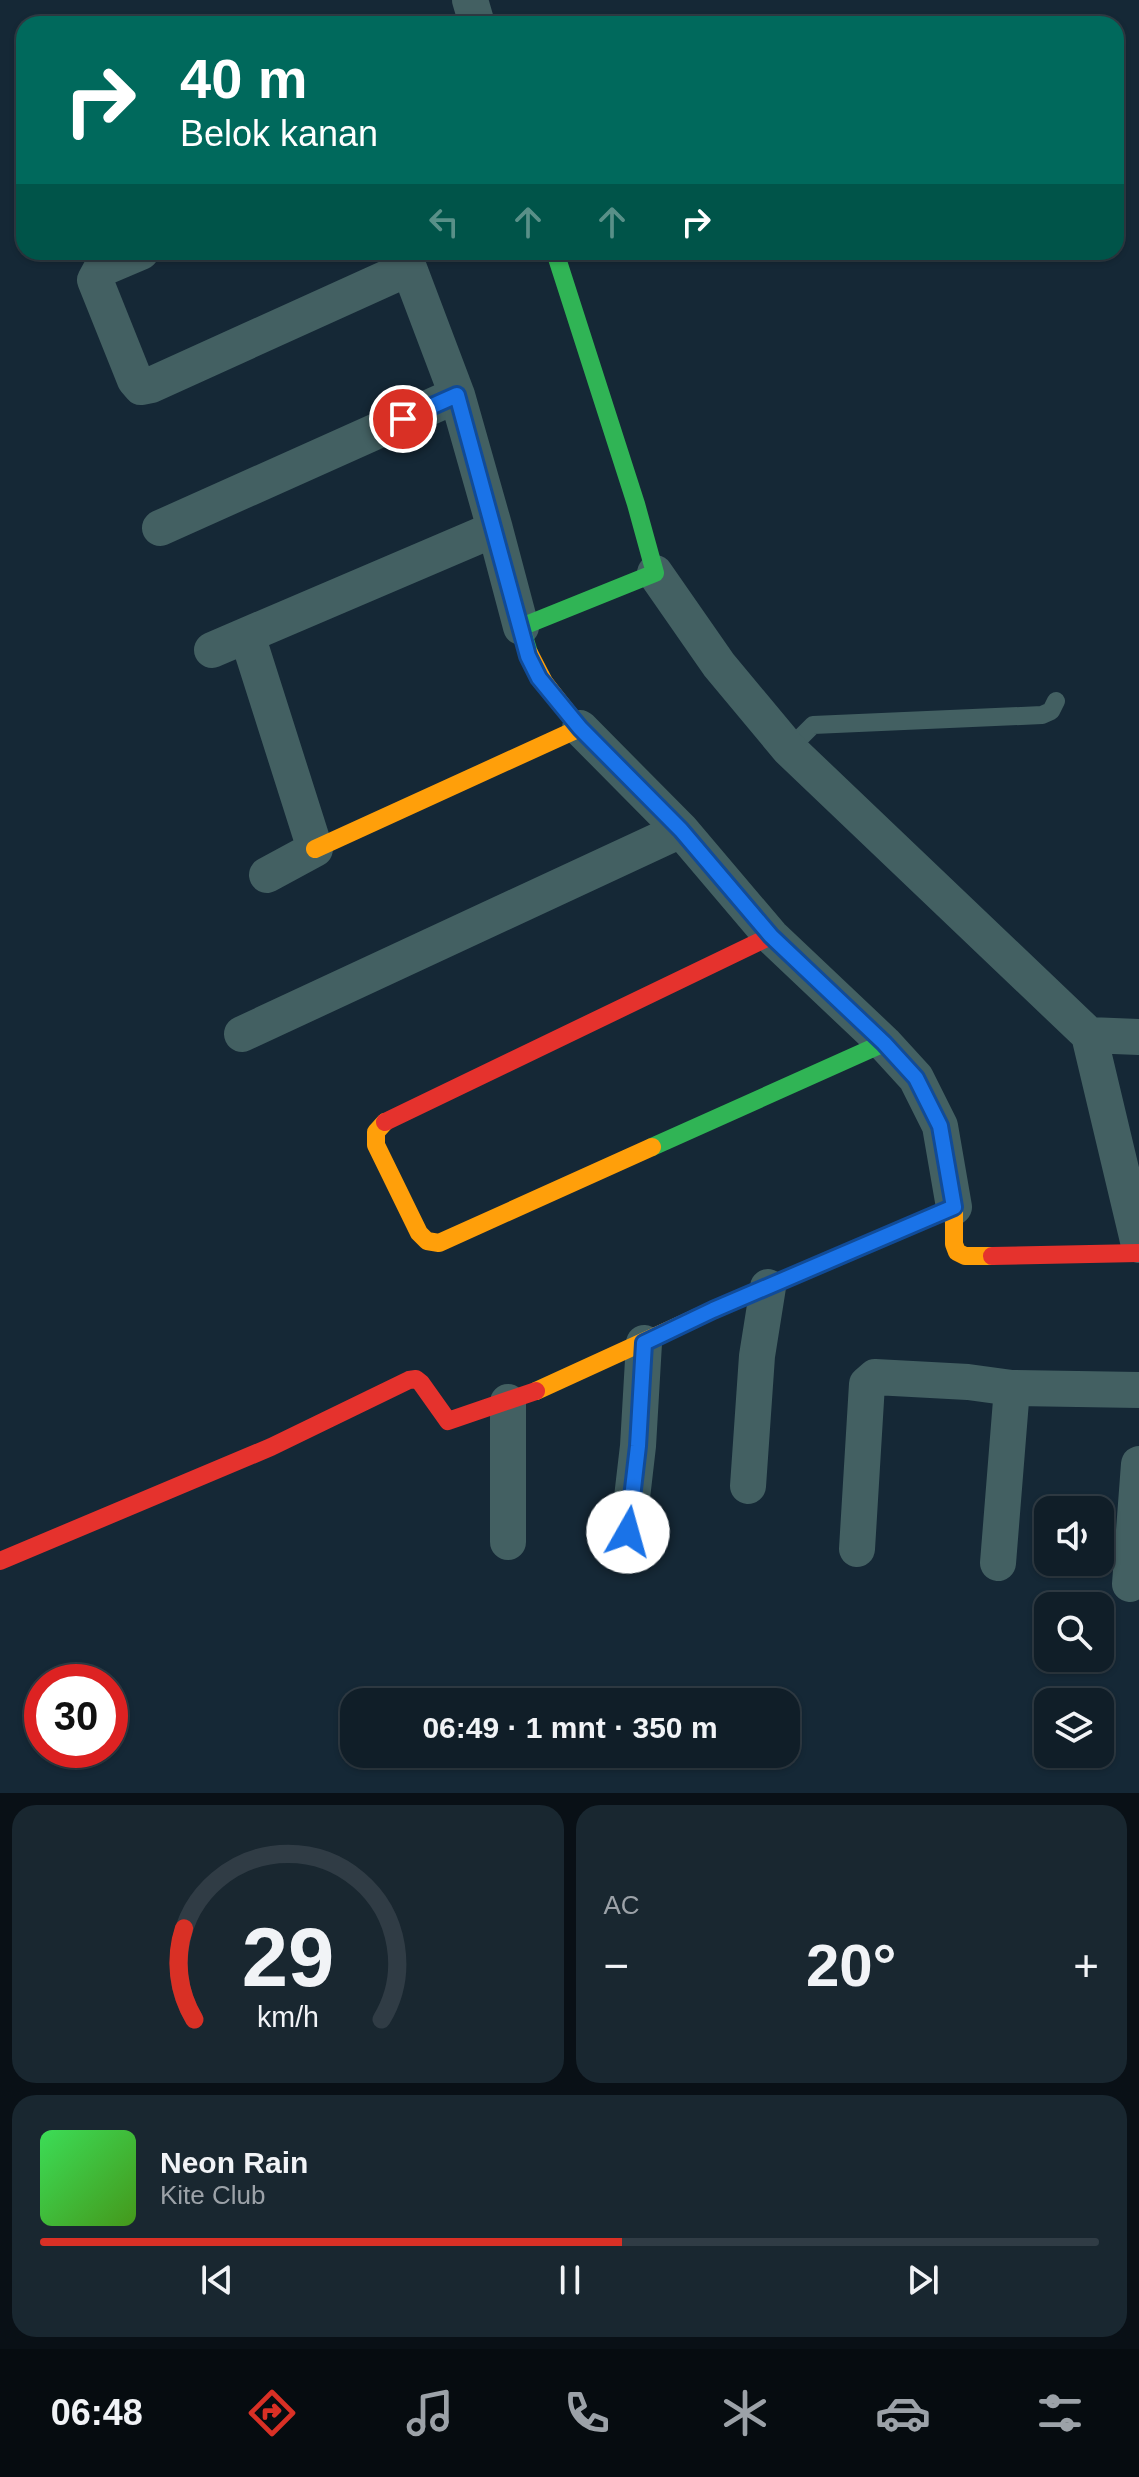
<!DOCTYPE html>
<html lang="id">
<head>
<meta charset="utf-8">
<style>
  :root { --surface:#101e28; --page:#192730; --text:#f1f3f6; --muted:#9ca2a8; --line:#303c45; --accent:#d93025 }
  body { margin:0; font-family:Helvetica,sans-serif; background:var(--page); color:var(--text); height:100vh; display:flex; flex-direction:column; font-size:30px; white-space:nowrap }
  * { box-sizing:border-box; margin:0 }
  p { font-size:26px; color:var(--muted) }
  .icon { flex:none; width:44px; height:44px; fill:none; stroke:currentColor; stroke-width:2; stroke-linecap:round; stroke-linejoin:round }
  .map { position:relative; height:1793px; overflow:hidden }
  .sheet { display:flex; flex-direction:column; gap:12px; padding:12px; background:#091016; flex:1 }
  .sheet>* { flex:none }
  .guide { position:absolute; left:16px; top:16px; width:1108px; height:244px; border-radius:24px; box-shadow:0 2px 6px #0004,0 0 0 2px var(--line); background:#00695c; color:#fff; overflow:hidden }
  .buttons { position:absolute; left:1034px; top:1496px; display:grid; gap:16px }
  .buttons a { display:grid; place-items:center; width:80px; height:80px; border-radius:16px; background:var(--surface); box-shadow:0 2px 6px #0004,0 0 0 2px var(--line); font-size:40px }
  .speed { position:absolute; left:24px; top:1664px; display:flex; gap:16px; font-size:40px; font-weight:700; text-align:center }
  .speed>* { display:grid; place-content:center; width:104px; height:104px; border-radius:50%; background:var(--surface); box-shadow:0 2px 6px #0004,0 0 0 2px var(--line); line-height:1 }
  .speed .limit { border:12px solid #d22; background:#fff; color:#111 }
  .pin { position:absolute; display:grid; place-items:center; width:68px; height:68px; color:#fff; margin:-34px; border:4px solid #fff; border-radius:50%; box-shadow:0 2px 8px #0007 }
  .me { position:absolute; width:88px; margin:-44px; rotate:7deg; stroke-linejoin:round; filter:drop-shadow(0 0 6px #0008) }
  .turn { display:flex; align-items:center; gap:28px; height:168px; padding:0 32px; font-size:36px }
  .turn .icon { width:104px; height:104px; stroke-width:2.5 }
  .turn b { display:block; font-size:56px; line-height:68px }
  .lanes { display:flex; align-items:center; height:76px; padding:0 32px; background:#0003; justify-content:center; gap:40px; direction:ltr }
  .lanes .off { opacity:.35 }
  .big { font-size:60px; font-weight:700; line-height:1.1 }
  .sheet .widget { flex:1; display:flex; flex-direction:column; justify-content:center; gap:12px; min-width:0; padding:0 28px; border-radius:24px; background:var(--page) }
  .sheet .dial { align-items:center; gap:0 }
  .dial svg { height:208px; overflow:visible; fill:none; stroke:var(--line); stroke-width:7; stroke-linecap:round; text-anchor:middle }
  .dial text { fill:var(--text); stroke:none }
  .song { display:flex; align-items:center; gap:24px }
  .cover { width:96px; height:96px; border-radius:12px; background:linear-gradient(135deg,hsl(130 70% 55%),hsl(100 70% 35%)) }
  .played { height:8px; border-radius:4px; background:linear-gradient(90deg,var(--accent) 55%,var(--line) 55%) }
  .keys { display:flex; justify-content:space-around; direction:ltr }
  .heat { display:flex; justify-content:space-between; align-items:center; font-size:44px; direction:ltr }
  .sheet .tiles { flex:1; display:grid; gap:12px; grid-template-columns:1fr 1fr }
  .widget:last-child { grid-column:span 2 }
  .trip { position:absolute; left:340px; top:1688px; width:460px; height:80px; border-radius:24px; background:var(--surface); box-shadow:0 2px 6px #0004,0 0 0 2px var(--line); font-weight:700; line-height:80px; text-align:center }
  .tabs { display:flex; height:128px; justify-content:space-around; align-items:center; background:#060c10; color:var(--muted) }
  .tabs .icon { width:56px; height:56px }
  .tabs .on { color:var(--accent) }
  .tabs b { font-size:36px; color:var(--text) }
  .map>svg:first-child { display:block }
</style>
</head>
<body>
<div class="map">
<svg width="1139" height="1793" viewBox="0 0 1139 1793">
  <rect width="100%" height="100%" fill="#152836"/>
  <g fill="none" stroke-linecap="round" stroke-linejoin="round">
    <!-- lane -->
    <path stroke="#436062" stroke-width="18" d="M789,749l24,-24 229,-10 9,-4 5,-10"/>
    <!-- street -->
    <path stroke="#436062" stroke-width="36" d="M470,0l7,24
      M141,252l-40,17 -6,11 40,100 6,7 10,-2 258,-117 -7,-16
      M160,528l297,-133 -48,-127
      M495,529l26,98
      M655,573l64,92 70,84 300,286
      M247,635l68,214 -48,26
      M212,650l283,-121 -38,-134
      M580,728l101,102 90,106 113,107 32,35 24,48 14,81
      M242,1034l439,-204
      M1139,1037l-50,-2 50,210
      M748,1486l9,-130 11,-69
      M628,1532l10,-86 6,-103
      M508,1542v-140
      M857,1549l10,-165 8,-7 93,5 44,6 127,2
      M998,1563l14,-175
      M1130,1584l9,-120"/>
    <!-- fast -->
    <path stroke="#30b455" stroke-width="18" d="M529,653l-8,-26 134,-54 -19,-69 -81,-252
      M652,1147l232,-104"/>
    <!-- slow -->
    <path stroke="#ff9f0a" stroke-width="18" d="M315,849l265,-121 -36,-46 -15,-29
      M385,1122l-9,10v13l43,88 8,8 12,2 213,-96
      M536,1391l177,-81 241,-103v37l3,8 8,4h27"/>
    <!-- jam -->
    <path stroke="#e5322d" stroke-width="18" d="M385,1122l386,-186
      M992,1256l147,-3
      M0,1561l271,-114 138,-67 7,-1 5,4 27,38 88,-30"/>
  </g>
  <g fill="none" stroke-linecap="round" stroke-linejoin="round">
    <!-- route casing -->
    <g stroke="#114b97" stroke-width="20">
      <path id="route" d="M403,419l54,-24 71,261 11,22 41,50 101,102 90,106 113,107 32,35 24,48 14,81 -241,103 -69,33 -6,103 -10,86"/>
    </g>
    <!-- route -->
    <use href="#route" stroke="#1a73e8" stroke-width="14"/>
  </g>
</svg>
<div class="buttons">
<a><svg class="icon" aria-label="sound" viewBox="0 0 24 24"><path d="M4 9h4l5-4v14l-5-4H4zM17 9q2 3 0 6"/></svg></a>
<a><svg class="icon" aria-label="search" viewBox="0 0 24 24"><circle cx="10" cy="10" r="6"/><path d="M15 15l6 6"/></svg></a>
<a><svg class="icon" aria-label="layers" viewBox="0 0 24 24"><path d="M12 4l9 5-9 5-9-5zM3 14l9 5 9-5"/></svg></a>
</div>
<div class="speed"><div class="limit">30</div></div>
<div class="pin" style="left:403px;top:419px;background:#d93025"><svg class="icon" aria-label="arrive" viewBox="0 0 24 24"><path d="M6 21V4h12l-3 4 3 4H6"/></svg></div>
<svg class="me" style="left:628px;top:1532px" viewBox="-20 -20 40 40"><circle r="19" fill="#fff"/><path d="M0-13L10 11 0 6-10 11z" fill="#1a73e8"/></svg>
<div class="trip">06:49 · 1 mnt · 350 m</div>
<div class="guide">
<div class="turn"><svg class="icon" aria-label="right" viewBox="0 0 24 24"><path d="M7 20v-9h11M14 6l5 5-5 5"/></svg><div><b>40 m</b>Belok kanan</div></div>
<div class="lanes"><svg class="icon off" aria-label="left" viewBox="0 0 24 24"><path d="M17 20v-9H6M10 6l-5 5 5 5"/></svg><svg class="icon off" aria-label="ahead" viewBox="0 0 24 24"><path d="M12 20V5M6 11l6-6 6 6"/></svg><svg class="icon off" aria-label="ahead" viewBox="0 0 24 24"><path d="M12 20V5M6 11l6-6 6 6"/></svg><svg class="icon" aria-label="right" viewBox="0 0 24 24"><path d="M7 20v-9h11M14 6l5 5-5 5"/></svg></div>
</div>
</div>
<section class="sheet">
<div class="tiles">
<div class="widget dial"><svg viewBox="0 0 100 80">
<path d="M14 69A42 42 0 1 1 86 69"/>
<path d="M14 69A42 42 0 0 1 10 34" stroke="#d93025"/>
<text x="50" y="56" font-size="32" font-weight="700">29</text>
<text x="50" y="72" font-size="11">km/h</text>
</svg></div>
<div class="widget"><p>AC</p>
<div class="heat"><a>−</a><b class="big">20°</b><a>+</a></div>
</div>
<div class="widget">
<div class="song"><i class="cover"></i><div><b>Neon Rain</b><p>Kite Club</p></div></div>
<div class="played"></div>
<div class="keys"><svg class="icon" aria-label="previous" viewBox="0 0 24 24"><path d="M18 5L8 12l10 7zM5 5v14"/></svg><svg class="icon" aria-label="pause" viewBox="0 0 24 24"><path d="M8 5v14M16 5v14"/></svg><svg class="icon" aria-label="next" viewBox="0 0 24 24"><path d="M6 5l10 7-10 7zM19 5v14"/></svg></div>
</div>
</div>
</section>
<nav class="tabs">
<b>06:48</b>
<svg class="icon on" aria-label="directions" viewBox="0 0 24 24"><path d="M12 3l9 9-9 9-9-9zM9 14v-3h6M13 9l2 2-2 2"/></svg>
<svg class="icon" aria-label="music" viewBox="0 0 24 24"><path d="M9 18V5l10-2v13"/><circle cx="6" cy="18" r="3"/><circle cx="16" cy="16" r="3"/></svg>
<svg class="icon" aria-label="phone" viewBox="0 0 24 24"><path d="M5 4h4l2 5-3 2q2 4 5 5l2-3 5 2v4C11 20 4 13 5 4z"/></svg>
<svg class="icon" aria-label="climate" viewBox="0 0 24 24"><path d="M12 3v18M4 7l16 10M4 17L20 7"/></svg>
<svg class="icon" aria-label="car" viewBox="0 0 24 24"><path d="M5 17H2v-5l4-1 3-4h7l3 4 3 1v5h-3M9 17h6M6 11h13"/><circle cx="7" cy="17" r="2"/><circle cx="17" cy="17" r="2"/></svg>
<svg class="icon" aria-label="filters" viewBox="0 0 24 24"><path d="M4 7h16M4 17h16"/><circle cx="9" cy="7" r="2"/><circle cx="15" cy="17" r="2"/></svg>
</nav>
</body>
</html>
